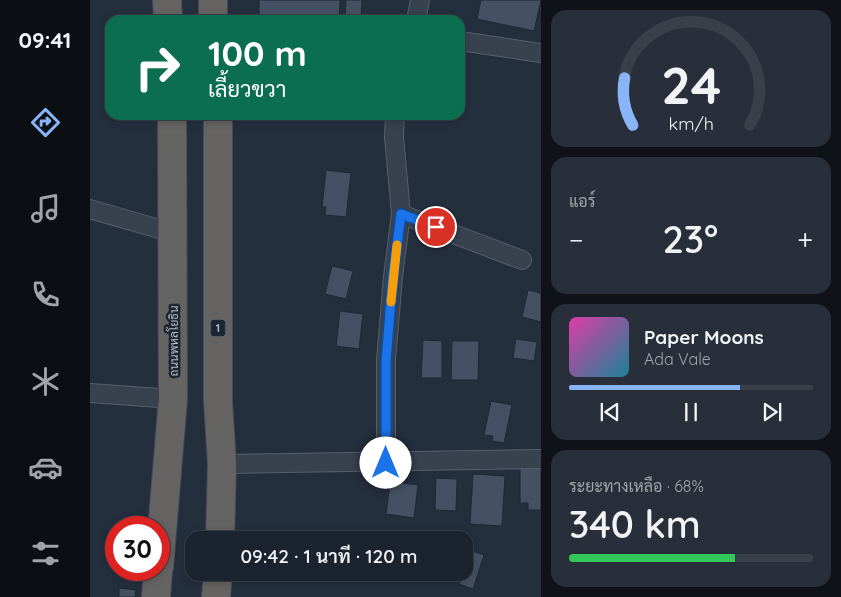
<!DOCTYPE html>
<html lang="th">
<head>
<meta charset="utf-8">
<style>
  :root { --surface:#1b232e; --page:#282f3a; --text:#f1f3f6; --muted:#a0a4aa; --line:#39404a; --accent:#8ab4f8 }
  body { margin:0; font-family:Quicksand,Sarabun,sans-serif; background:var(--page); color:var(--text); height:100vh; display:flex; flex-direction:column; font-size:19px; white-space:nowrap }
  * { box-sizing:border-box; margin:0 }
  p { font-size:16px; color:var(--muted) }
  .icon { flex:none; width:28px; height:28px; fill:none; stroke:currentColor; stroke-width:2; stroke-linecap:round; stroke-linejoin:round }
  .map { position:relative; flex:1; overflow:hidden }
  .details { display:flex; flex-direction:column; gap:10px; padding:10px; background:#0f1319; width:300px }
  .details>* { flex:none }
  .banner { position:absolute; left:15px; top:15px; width:360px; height:105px; border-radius:15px; box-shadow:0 2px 8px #0003,0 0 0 1px var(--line); background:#0b6e4f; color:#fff; overflow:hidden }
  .speed { position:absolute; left:15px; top:516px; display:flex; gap:10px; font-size:25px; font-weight:700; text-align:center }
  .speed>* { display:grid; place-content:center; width:65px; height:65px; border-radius:50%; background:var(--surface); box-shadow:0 2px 8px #0003,0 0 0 1px var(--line); line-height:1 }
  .speed .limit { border:8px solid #d22; background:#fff; color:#111 }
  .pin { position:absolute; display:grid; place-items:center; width:42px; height:42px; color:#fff; margin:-21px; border:2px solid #fff; border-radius:50%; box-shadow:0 1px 5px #0007 }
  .me { position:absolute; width:55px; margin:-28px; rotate:0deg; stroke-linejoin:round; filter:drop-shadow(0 0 4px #0008) }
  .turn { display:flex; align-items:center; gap:18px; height:105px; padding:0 20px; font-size:22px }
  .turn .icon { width:65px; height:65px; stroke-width:2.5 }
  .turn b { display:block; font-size:35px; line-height:42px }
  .big { font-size:38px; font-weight:600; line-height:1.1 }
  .details .widget { flex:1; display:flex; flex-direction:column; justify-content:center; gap:8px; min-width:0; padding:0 18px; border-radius:15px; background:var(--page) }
  .details .dial { align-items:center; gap:0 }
  .dial svg { height:130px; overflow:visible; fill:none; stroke:var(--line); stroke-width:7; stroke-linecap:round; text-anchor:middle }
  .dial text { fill:var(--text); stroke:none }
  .song { display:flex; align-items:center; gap:15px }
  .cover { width:60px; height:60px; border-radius:8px; background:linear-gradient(135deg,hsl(320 70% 55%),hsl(190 70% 35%)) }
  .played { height:5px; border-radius:2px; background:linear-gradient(90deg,var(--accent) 70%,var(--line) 70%) }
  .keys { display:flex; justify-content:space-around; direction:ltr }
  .heat { display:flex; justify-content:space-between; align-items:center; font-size:28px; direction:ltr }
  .charge { height:8px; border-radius:4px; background:linear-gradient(90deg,#34c759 68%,var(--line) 0) }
  .trip { position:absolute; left:95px; top:531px; width:288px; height:50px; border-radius:15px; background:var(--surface); box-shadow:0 2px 8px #0003,0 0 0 1px var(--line); font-weight:600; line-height:50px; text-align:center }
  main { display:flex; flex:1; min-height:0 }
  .tab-bar { display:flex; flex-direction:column; width:90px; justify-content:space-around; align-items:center; background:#0b0e12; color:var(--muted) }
  .tab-bar .icon { width:35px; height:35px }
  .tab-bar .current { color:var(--accent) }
  .tab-bar b { font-size:22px; color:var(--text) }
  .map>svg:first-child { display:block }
</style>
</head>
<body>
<main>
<nav class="tab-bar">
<b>09:41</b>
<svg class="icon current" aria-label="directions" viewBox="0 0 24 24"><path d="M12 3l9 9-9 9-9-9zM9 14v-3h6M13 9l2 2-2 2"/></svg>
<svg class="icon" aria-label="music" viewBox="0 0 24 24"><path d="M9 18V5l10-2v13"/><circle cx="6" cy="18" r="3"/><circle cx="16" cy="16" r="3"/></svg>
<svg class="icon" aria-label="phone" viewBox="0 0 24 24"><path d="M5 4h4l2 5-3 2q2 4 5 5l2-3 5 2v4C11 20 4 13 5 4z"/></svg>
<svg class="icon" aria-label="climate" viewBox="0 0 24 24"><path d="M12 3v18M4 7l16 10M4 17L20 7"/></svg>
<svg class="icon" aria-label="car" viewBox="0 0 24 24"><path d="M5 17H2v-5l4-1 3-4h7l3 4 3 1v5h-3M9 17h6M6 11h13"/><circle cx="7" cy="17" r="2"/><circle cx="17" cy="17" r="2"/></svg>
<svg class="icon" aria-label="filters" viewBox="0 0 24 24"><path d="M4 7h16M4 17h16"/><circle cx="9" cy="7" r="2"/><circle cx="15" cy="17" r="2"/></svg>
</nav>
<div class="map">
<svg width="451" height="597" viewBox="0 0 451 597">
  <rect width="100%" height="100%" fill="#242f3e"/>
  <!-- building -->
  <path fill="#455162" stroke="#1f2835" d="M169,0h81l-1,20h-80z
    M256,0h16l-1,20h-16z
    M391,0h60l-7,31 -57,-12z
    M236,170l25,3 -5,44 -21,-2 1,-8h-4z
    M242,266l21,5 -7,28 -21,-5z
    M438,290l13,3v29l-19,-5z
    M250,311l23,3 -4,35 -23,-3z
    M426,339l21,3 -3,19 -21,-3z
    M333,340l19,1v37h-21z
    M362,341h27l-1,39h-27z
    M401,401l21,4 -8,38 -12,-2 1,-5 -9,-1z
    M430,464h21v46h-13v-7h-8z
    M302,468l12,2 -1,13 15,2 -4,33 -28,-4z
    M383,474l32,2 -3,50 -32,-2z
    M346,478l21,1 -1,32 -21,-1z
    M374,548l20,7 -11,34 -14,-5 2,-6 -9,-2 1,-4h11z
    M29,588l17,2 -1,7h-16z"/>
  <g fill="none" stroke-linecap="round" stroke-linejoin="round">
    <!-- minor casing -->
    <g stroke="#565f6c" stroke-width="20">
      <path id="minor" d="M326,20l4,-20
        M370,41l81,12
        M0,209l83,24
        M311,214l121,46
        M0,393l83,6
        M296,463v-103l7,-83 8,-63 -7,-77 1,-22
        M132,464l319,-5"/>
    </g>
    <!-- trunk casing -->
    <g stroke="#434c59" stroke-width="30">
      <path id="trunk" d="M77,0l1,20
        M123,0v20
        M128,115v286l4,63 -2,76
        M69,567l14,-168 -1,-284
        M66,597l2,-27
        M126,597l2,-25"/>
    </g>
    <!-- minor -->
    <use href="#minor" stroke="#38414e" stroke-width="18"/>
    <!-- trunk -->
    <use href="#trunk" stroke="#656462" stroke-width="28"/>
  </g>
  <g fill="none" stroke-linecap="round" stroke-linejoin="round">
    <!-- route casing -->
    <g stroke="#114b97" stroke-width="12">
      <path id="route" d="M296,463v-103l7,-84 8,-62 35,13"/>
    </g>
    <!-- route -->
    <use href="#route" stroke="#1a73e8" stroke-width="9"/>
    <!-- slow -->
    <path stroke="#f59e0b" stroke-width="9" d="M301,302l6,-57"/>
  </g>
  <g text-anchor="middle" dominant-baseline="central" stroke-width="5" stroke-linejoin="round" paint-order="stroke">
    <!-- shield labels -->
    <rect fill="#1d2633" stroke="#878f9c" stroke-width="1" x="120.5" y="319.5" width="15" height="17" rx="4"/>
    <g font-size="11" font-weight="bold" fill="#b4bcc9">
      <text x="128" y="328">1</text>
    </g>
    <!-- street labels -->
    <g font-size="12" fill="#b4bcc9" stroke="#1d2633">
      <text transform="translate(83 341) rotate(-90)">ถนนพหลโยธิน</text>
    </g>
  </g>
</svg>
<div class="speed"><div class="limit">30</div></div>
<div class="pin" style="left:346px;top:227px;background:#d93025"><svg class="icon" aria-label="arrive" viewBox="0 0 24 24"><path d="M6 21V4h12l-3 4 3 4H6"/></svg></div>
<svg class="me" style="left:296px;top:463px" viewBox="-20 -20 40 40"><circle r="19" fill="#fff"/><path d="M0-13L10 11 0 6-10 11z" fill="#1a73e8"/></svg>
<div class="trip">09:42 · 1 นาที · 120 m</div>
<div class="banner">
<div class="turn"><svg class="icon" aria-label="right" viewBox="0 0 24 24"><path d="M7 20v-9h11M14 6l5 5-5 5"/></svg><div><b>100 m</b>เลี้ยวขวา</div></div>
</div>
</div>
<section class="details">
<div class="widget dial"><svg viewBox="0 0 100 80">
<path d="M14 69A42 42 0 1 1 86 69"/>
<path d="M14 69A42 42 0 0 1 9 40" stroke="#8ab4f8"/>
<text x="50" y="56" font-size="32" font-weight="700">24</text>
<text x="50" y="72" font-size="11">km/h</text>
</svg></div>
<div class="widget"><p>แอร์</p>
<div class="heat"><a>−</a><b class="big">23°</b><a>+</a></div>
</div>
<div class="widget">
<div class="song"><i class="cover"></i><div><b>Paper Moons</b><p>Ada Vale</p></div></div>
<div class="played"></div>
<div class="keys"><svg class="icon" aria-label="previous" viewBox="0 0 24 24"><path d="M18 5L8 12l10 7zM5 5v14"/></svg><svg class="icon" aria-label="pause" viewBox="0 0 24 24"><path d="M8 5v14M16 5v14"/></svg><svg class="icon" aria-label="next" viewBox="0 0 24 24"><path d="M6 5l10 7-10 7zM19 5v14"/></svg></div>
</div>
<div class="widget"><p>ระยะทางเหลือ · 68%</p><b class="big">340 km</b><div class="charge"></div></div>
</section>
</main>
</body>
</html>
